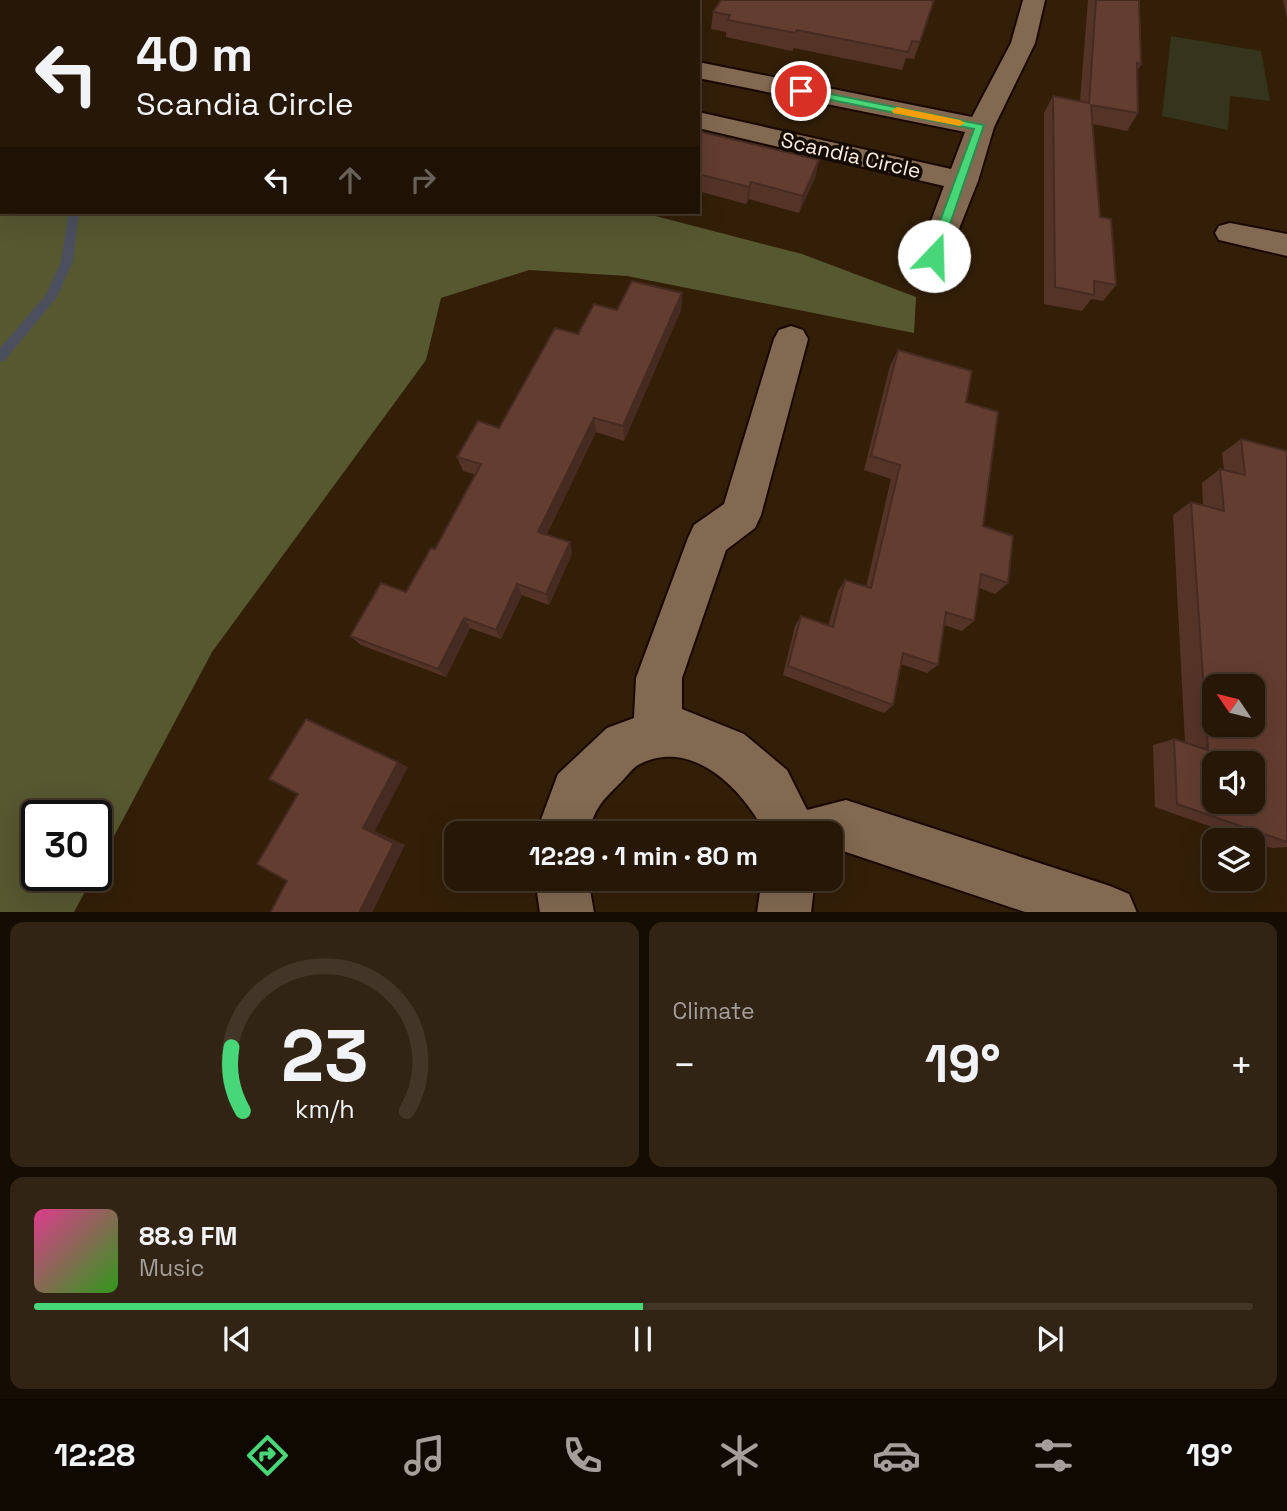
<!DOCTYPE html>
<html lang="en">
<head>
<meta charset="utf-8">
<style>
  :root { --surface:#261706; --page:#322414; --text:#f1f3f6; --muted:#a49f9b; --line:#423628; --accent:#48d778 }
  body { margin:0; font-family:"Space Grotesk",sans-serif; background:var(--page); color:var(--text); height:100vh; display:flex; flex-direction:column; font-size:26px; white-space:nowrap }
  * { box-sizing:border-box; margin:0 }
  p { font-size:23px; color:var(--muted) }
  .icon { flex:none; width:38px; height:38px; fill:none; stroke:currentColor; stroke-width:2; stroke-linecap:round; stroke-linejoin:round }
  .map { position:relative; height:912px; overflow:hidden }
  .side { display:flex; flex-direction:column; gap:10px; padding:10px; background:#150d03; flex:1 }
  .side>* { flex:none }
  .banner { position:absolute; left:0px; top:0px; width:700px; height:214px; box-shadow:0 7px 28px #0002,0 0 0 2px var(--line); background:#261706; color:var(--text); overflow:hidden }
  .needle { width:46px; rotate:305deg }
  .fabs { position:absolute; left:1202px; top:674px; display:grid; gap:14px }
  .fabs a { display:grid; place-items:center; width:63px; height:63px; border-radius:14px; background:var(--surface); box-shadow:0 7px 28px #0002,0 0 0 2px var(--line); font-size:35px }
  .speed { position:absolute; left:21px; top:800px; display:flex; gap:14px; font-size:35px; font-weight:700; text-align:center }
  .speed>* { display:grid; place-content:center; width:91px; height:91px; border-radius:50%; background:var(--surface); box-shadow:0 7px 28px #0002,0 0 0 2px var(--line); line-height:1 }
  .speed .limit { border:4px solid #111; border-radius:10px; background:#fff; color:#111 }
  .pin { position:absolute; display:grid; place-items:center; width:60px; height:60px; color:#fff; margin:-30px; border:4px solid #fff; border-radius:50%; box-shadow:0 2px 7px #0007 }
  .me { position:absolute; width:77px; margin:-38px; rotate:21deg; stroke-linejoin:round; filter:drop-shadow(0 0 5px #0008) }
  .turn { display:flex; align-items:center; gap:24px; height:147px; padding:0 21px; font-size:32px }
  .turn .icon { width:91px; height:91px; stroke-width:2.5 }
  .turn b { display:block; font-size:49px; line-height:60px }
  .lanes { display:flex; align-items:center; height:66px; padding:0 21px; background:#0003; justify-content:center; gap:35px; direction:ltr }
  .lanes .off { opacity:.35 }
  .big { font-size:52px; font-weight:700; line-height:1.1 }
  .side .widget { flex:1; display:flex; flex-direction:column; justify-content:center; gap:10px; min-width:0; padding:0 24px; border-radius:14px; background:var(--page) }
  .side .dial { align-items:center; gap:0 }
  .dial svg { height:182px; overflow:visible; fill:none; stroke:var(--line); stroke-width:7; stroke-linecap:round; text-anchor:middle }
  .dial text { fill:var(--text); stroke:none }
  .song { display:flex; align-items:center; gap:21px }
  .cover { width:84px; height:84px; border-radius:10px; background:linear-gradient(135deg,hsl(330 70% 55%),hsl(110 70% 35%)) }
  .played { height:7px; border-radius:4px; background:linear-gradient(90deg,var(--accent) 50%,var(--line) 50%) }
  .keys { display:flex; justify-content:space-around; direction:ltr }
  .heat { display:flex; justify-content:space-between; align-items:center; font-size:38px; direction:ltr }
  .side .tiles { flex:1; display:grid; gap:10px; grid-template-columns:1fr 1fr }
  .widget:last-child { grid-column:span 2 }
  .trip { position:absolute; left:444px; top:821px; width:399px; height:70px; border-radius:14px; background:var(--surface); box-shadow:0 7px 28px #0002,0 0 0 2px var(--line); font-weight:700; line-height:70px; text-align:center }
  .dock { display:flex; height:112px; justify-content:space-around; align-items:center; background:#0f0902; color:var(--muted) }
  .dock .icon { width:49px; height:49px }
  .dock .selected { color:var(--accent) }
  .dock b { font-size:32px; color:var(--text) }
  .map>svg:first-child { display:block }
</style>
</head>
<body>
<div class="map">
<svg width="1287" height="913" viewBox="0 0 1287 913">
  <rect width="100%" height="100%" fill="#331f08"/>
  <!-- green -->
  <path fill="#34351a" d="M1171,36l90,15 9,50 -40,-5 -2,34 -66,-14z"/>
  <!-- forest -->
  <path fill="#565830" d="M0,0l213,2h-211v210h638l162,42 114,43 -2,36 -287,-57 -98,-6 -88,28 -15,62 -214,292 -116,218v-54h-59v59h57l-20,37h-74z"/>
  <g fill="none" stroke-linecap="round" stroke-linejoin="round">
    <!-- stream -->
    <path fill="#4c505e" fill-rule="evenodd" d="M18,0h8l-9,2z
      M2,71v8l-2,1v-8z
      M0,156h2v6h-2z
      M69,212h10l-6,49 -16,36 -52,63 -5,2v-14l46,-53 15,-34z"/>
    <!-- minor casing -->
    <g stroke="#1a0800" stroke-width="4">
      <path id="minor" d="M355,0h23l-24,2z
        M460,0h23l-24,2z
        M1023,0h22l-10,43 -41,84 -16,54 -33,83 -11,3 -11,-3 -5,-8 26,-70 -246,-58v-16l253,57 14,-37 -267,-54v-16l274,55 39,-74z
        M1230,223l57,11v22l-68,-16 -4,-7 4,-7z
        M791,326l12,4 5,9 -47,176 -6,13 -29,22 -44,128v31l62,25 43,36 20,40 39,-10 264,86 19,8 8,19h-109l-182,-61 -15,3v-22h-66c-22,-44 -74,-97 -127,-68 -7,4 -13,14 -19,19 -19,19 -23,23 -31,49h-52l22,-59 49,-46 27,-10 2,-40 52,-140 6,-13 30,-21 50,-165 5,-9z
        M535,878h53l6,35h-54z
        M762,878h53l-4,35h-54z"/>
    </g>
    <!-- minor -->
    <use href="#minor" fill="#826951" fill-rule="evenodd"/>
  </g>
  <!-- wall -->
  <path fill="#553428" d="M935,0l-21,59 -8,-1 -4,12 -108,-22 -2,3 -66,-14v-5l-15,-3 2,-17z
    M1088,0h51l2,64 -4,8 1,41 -11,18 -34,-7 7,93 16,68 -13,16 -12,-2 -9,12 -38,-7v-191l9,-17 27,5z
    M1283,0h4v18z
    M698,131l121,29 -4,18 -16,35 -50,-14 -3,5 -48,-13z
    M682,293l-1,17 -57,131 -28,-9 -49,102 23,8 2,12 -23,51 -27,-10 -21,44 -31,-11 -24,49 -85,-32 -11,-9 56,-44 29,-43 41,-74 -13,-4 -6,-14 42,-29 79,-94z
    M898,350l68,52 17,124 25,57 -13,11 -16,-6 -5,33 -12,10 -18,-6 -6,40 -11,8 -26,-9 -8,41 -9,8 -101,-38 12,-49 6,-10 27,10 10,-35 7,-11 21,7 25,-108 -27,-9 26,-104z
    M1241,439l46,12v396l-15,1 -19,-6v-2h-4l-94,-33 -2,-62 21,-6 11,3 -12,-227 18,-13 12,3 -1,-22 18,-14 4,1 -2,-17z"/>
  <!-- shaded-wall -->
  <path fill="#452b21" d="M650,0h12l-1,2h-13z
    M819,160l-4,18 -16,35 4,-17z
    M751,182l-2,17 -3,5 3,-17z
    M682,293l-1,17 -57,131 -1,-15z
    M594,418l2,14 -54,112 -4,-12z
    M570,542l2,12 -23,51 -3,-11z
    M517,584l5,11 -21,44 -5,-9z
    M464,618l6,10 -24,49 -8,-8z
    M398,762l10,5 -33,64 30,14 -33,68h-13l4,-85z"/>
  <!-- building -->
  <path fill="#633d2f" stroke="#452b21" stroke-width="2" fill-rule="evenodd" d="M593,0h57l-2,2h-57z
    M721,0h213l-14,42 -8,-1 -4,11 -111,-22 -2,3 -67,-13 2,-5 -17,-3z
    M1096,0h43l2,64 -4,-1 1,50 -47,-8 9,112 11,2 5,66 -22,-4v14l-39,-8 -2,-191 36,7z
    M698,131l121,29 -16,36 -52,-14 -2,5 -51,-13z
    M632,281l50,12 -59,133 -29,-8 -56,114 32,10 -24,52 -29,-10 -21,46 -32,-12 -26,51 -88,-33 31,-53 25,9 25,-44 4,1 46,-85 -24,-7 21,-36 21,7 56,-100 23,6 16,-30 23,6z
    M898,350l74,21 -6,31 32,10 -15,114 30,10 -5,47 -27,-9 -7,47 -28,-9 -8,53 -35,-12 -10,52 -105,-39 13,-50 32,11 12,-47 26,8 29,-123 -29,-9z
    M1241,439l46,12v391l-110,-38 -3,-65 34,11 -17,-248 33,9 -4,-42 25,6zM1214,686h39v38h-39zM1214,763h39v39h-39z
    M306,719l92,43 -35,66 31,15 -35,70h-89l17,-32 -30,-17 41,-70 -29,-15z"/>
  <!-- route -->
  <path fill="#48d778" stroke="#2f8c4e" stroke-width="2" d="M801,88l183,37 -46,134h-9l-2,-3 47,-127 -177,-36 -2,-2z"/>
  <!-- slow -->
  <path fill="#f59e0b" d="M897,107l63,13 5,3 -5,3 -67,-13 -1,-3z"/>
  <g text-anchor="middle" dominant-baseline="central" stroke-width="7" stroke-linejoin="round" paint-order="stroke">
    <!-- far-street labels -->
    <g font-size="21" fill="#fceee0" stroke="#140b03">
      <text transform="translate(851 155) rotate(13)">Scandia Circle</text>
    </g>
  </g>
</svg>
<div class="fabs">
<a><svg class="needle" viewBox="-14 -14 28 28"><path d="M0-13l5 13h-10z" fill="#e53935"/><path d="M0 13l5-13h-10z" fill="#a49f9b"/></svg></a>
<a><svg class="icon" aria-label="sound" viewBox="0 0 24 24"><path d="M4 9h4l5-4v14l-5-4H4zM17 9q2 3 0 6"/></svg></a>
<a><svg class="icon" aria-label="layers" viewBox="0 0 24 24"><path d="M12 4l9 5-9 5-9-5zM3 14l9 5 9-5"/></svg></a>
</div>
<div class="speed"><div class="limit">30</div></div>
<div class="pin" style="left:801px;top:91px;background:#d93025"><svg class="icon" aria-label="arrive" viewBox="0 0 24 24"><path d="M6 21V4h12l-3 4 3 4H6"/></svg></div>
<svg class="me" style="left:934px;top:256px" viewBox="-20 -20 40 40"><circle r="19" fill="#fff"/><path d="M0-13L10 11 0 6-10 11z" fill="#48d778"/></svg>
<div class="trip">12:29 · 1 min · 80 m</div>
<div class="banner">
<div class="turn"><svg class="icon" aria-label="left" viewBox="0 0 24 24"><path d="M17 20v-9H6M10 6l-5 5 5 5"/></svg><div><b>40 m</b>Scandia Circle</div></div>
<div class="lanes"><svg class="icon" aria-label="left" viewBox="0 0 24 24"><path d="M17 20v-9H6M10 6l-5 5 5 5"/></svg><svg class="icon off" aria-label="ahead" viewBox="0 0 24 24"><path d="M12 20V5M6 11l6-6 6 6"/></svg><svg class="icon off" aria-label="right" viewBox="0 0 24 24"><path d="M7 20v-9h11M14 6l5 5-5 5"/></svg></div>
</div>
</div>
<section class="side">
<div class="tiles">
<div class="widget dial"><svg viewBox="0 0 100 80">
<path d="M14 69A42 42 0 1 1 86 69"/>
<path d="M14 69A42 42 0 0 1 9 41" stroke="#48d778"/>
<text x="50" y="56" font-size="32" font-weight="700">23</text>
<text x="50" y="72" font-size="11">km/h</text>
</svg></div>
<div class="widget"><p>Climate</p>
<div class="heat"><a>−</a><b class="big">19°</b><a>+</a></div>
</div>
<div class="widget">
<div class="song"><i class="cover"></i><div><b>88.9 FM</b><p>Music</p></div></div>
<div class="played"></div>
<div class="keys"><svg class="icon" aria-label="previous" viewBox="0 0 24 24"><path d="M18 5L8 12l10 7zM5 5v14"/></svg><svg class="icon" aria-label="pause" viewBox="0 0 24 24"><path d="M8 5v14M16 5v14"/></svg><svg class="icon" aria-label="next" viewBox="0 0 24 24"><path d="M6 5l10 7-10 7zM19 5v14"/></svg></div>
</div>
</div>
</section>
<nav class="dock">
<b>12:28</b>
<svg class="icon selected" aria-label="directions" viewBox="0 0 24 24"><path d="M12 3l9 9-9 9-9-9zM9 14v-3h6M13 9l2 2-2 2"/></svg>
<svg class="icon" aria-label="music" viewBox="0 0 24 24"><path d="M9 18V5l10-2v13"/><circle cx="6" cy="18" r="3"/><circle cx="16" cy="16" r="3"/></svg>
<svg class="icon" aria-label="phone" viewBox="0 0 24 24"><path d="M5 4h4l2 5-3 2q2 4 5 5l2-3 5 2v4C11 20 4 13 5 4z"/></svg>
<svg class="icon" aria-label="climate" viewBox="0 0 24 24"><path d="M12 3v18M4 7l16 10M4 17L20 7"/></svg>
<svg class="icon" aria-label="car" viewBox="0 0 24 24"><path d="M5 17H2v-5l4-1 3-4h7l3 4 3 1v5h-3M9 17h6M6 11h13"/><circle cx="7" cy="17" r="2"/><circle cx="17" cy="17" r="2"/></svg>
<svg class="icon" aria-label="filters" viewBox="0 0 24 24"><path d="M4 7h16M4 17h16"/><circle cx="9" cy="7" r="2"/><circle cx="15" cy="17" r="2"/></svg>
<b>19°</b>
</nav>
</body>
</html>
